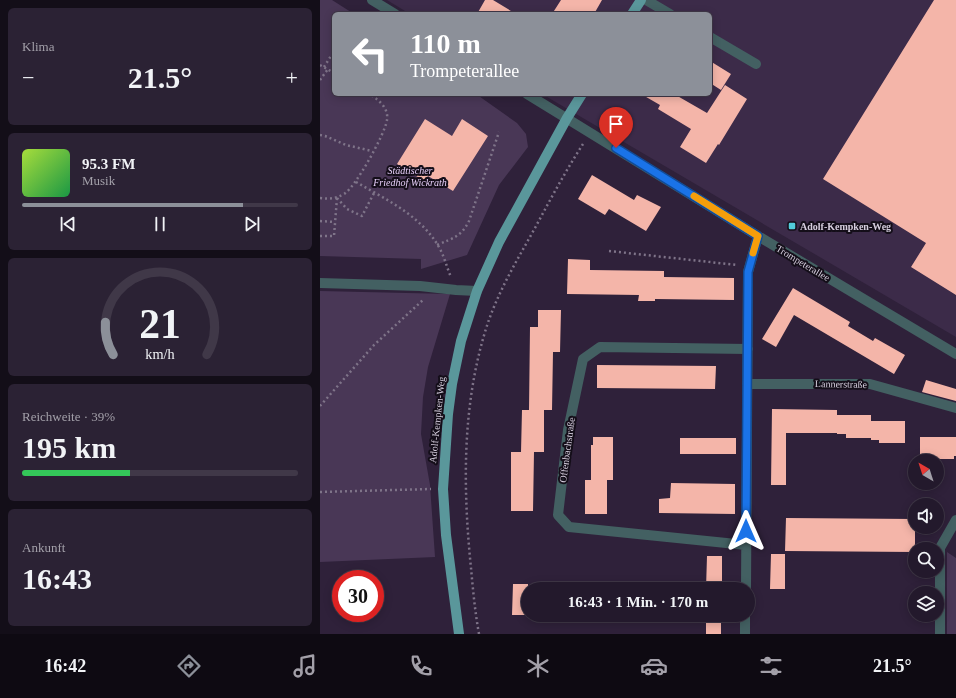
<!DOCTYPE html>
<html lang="de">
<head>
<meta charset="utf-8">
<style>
  :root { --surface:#23192c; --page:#2b2234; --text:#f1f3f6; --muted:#a3a0a9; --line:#403848; --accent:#8c9099 }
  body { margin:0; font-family:"Times New Roman",serif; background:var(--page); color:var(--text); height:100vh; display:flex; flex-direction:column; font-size:15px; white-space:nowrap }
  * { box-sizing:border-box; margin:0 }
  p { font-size:13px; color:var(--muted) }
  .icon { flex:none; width:22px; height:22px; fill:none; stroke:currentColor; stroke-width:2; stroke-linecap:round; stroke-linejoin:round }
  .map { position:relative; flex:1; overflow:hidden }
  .drawer { display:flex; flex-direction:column; gap:8px; padding:8px; background:#130e18; width:320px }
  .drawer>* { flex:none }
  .banner { position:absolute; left:12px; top:12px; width:380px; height:84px; border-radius:6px; box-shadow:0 2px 10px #0003,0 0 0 1px var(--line); background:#8c9099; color:#fff; overflow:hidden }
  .needle { width:26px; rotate:321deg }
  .buttons { position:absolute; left:588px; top:454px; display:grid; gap:8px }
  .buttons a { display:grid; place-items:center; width:36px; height:36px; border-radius:50%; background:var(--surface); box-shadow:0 2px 10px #0003,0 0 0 1px var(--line); font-size:20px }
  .speed { position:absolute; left:12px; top:570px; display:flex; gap:8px; font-size:20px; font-weight:700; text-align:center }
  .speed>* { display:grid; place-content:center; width:52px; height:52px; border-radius:50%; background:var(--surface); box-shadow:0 2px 10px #0003,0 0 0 1px var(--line); line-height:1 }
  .speed .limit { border:6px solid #d22; background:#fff; color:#111 }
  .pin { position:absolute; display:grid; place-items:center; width:34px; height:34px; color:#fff; margin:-41px -17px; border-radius:50% 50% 50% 0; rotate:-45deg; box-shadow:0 0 4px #0007 }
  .pin .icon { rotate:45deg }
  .me { position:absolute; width:44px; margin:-22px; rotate:0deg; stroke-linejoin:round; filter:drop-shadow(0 0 3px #0008) }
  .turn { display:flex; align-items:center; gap:14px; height:84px; padding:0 12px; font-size:18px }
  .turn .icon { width:52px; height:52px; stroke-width:2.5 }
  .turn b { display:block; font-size:28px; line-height:34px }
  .big { font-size:30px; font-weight:700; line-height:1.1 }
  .drawer .card { flex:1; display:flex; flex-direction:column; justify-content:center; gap:6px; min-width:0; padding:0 14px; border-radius:6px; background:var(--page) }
  .drawer .dial { align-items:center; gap:0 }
  .dial svg { height:104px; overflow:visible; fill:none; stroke:var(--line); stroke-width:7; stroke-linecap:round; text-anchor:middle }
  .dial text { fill:var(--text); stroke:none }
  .song { display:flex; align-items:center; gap:12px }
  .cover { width:48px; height:48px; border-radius:6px; background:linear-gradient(135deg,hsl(80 70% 55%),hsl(140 70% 35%)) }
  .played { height:4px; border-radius:2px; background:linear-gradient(90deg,var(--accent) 80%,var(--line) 80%) }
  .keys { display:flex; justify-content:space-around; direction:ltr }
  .heat { display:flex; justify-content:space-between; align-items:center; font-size:22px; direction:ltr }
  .charge { height:6px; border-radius:3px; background:linear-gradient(90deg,#34c759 39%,var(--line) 0) }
  .trip { position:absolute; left:201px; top:582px; width:234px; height:40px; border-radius:20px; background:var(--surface); box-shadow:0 2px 10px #0003,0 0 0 1px var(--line); font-weight:700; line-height:40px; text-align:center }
  .dock { display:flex; height:64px; justify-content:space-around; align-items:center; background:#0e0a12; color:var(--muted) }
  .dock .icon { width:28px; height:28px }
  .dock .selected { color:var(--accent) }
  .dock b { font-size:18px; color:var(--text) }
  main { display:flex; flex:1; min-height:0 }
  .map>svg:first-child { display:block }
</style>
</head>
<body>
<main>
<section class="drawer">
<div class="card"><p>Klima</p>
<div class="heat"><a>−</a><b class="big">21.5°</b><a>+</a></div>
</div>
<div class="card">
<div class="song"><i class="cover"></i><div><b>95.3 FM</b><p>Musik</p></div></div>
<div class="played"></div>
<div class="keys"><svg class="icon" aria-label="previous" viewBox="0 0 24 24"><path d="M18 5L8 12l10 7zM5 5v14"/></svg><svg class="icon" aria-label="pause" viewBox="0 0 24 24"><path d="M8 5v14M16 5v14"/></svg><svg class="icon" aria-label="next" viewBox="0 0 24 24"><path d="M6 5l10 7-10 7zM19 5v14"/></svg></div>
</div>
<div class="card dial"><svg viewBox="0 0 100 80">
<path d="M14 69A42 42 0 1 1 86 69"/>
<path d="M14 69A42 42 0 0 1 8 44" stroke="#8c9099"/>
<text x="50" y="56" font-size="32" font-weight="700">21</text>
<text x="50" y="72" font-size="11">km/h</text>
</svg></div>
<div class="card"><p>Reichweite · 39%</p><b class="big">195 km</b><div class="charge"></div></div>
<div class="card"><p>Ankunft</p><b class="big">16:43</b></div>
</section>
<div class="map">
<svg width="636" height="634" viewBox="0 0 636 634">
  <rect width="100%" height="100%" fill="#2f213a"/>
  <!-- built -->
  <path fill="#3c2b49" d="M67,0h569v337l-414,-243h168v-80h-300z"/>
  <!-- green -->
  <path fill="#493756" d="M0,0h12l22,14h-20v80h142l41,29 9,11 2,13 -29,38 -32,70 -46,14v-10l-101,-3z
    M0,291l130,3 -22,73 -5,30 -2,37 9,51 5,72 -115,5z
    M627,552l9,6v76h-9z"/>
  <!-- building -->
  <path fill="#f4b5a9" d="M165,0h8l23,14h-39z
    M241,0h41l-8,14h-42z
    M614,0h22v295l-45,-28 15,-24 -103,-64z
    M390,61l21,13 -10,16 -11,-7z
    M405,85l22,14 -28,46 -1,-1 -12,19 -26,-16 11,-18 -33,-20 2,-4 -19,-11h33l33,19z
    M105,119l27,17 10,-17 26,17 -35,55 -25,-15 -4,5 -27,-17z
    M272,175l42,25 3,-5 24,12 -15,24 -37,-22 -4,6 -27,-16z
    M248,259l22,1v10l74,1v6l70,1v22l-79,-1v2h-17l1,-6 -72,-1z
    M473,288l57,34 -2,4 25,15 2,-3 30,17 -11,19 -100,-59 -18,32 -14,-8z
    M218,310h23l-1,42h-7l-1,58h-8v42h-10l-1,59h-22v-59h10l1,-42h7l1,-83h8z
    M277,365l119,1 -1,23 -118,-1z
    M606,380l30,9v12l-34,-9z
    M452,409l65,1v5h34v6h34v22h-26v-3h-8v-2h-25v-4h-9v-1h-51v52h-15z
    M273,437h20v43h-6v34h-22v-34h6v-35h2z
    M600,437h36v19h-2v3h-25v-3h-9z
    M360,438h56v16h-56z
    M351,483l64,1v30l-76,-1v-14l11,-1z
    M466,518l129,1v33l-130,-1z
    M451,554h14v35h-15z
    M387,556h15v33h-16z
    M193,584h15v31h-16z
    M386,615h15v19h-15z"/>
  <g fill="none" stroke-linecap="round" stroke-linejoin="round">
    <!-- path -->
    <path stroke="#7f7489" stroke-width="2.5" stroke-dasharray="2 3" stroke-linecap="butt" d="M0,65l14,8
      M4,67l10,-16
      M0,80l8,-11
      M0,135l5,1 21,9 26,6
      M36,182c31,18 68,35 85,69 4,8 6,17 10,26
      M0,198c9,1 15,1 24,-4 11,-6 41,-60 43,-74 2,-12 -9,-21 -18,-26
      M17,198l10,11 15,7 12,-23
      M0,221l15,1
      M0,236h14l3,-38
      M117,245c16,-7 24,-8 32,-24l30,-89
      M289,251l128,14
      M0,406l54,-61 49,-45
      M0,492l111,-3
      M159,634c-4,-22 -6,-44 -8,-66 -8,-79 -9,-160 14,-236 11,-37 31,-70 50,-104 15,-28 30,-56 48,-84"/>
    <!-- minor -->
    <path stroke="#436062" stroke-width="10" d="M52,0l23,14
      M326,0l24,14
      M390,37l46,27
      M207,94l231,142 198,118
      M0,283l100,3 36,4 21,1
      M427,384h123l86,24
      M426,545l-177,-18 -11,-12 10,-85 15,-71 17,-12 148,2
      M426,589l2,-317 10,-36
      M425,634v-19
      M620,634v-86l16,-28"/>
    <!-- major -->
    <path stroke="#5a979b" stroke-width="10" d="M312,14l9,-14
      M139,634l-13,-99 -3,-46 5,-75 4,-30 9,-43 16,-50 22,-49 68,-124 15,-24"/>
  </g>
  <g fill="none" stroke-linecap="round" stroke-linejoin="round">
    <!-- route casing -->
    <g stroke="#114b97" stroke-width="10">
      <path id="route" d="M296,148l142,88 -10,36 -2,259"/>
    </g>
    <!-- route -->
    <use href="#route" stroke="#1a73e8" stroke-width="7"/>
    <!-- slow -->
    <path stroke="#f59e0b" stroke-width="7" d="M374,196l64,40 -5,17"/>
  </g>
  <!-- markers -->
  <rect fill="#52cbda" stroke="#140e19" stroke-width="1.5" x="468" y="222" width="8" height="8" rx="2"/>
  <g text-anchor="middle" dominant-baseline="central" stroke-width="4" stroke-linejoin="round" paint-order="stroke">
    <!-- park labels -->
    <g font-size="10" font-style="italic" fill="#e5cef8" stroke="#140e19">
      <text x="90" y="170">Städtischer<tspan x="90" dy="12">Friedhof Wickrath</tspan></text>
    </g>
    <!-- poi labels -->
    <g font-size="10" font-weight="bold" fill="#d6cede" stroke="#140e19" text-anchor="start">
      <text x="480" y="226">Adolf-Kempken-Weg</text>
    </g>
    <!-- street labels -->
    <g font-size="10" fill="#d6cede" stroke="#140e19">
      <text transform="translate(483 263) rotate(31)">Trompeterallee</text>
      <text transform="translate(521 384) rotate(1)">Lannerstraße</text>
      <text transform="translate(117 420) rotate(-84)">Adolf-Kempken-Weg</text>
      <text transform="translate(247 450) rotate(-82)">Offenbachstraße</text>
    </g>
  </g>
</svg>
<div class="buttons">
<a><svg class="needle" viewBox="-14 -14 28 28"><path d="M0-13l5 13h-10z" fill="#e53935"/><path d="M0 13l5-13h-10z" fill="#a3a0a9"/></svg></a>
<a><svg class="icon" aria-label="sound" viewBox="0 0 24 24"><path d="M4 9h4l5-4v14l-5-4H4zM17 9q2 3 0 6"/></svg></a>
<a><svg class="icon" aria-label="search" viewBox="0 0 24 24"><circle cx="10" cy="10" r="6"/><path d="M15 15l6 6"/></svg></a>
<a><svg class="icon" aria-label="layers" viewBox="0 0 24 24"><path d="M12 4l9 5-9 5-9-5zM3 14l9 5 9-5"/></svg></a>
</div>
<div class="speed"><div class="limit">30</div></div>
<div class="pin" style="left:296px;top:148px;background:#d93025"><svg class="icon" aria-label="arrive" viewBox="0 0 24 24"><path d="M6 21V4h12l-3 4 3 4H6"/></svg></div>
<svg class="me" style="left:426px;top:531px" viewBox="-20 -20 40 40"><path d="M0-17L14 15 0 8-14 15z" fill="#1a73e8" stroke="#fff" stroke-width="4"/></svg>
<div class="trip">16:43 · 1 Min. · 170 m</div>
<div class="banner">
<div class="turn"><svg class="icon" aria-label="left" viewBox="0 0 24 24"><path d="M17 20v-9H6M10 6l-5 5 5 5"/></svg><div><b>110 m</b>Trompeterallee</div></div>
</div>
</div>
</main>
<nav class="dock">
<b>16:42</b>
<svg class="icon selected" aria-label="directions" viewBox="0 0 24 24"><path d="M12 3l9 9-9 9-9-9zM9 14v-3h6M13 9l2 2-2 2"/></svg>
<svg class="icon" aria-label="music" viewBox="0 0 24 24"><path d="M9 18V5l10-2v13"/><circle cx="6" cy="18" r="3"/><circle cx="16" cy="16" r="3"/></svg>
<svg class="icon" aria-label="phone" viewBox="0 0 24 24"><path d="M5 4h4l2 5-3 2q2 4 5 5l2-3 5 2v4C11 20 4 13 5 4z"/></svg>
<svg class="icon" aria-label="climate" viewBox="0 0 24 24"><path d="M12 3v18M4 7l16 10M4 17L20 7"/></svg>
<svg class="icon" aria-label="car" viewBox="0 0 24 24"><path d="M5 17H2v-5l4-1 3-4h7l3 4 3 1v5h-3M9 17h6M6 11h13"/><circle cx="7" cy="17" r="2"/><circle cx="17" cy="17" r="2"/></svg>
<svg class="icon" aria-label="filters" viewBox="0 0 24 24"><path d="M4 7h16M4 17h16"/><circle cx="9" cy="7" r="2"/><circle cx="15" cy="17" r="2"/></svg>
<b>21.5°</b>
</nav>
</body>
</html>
